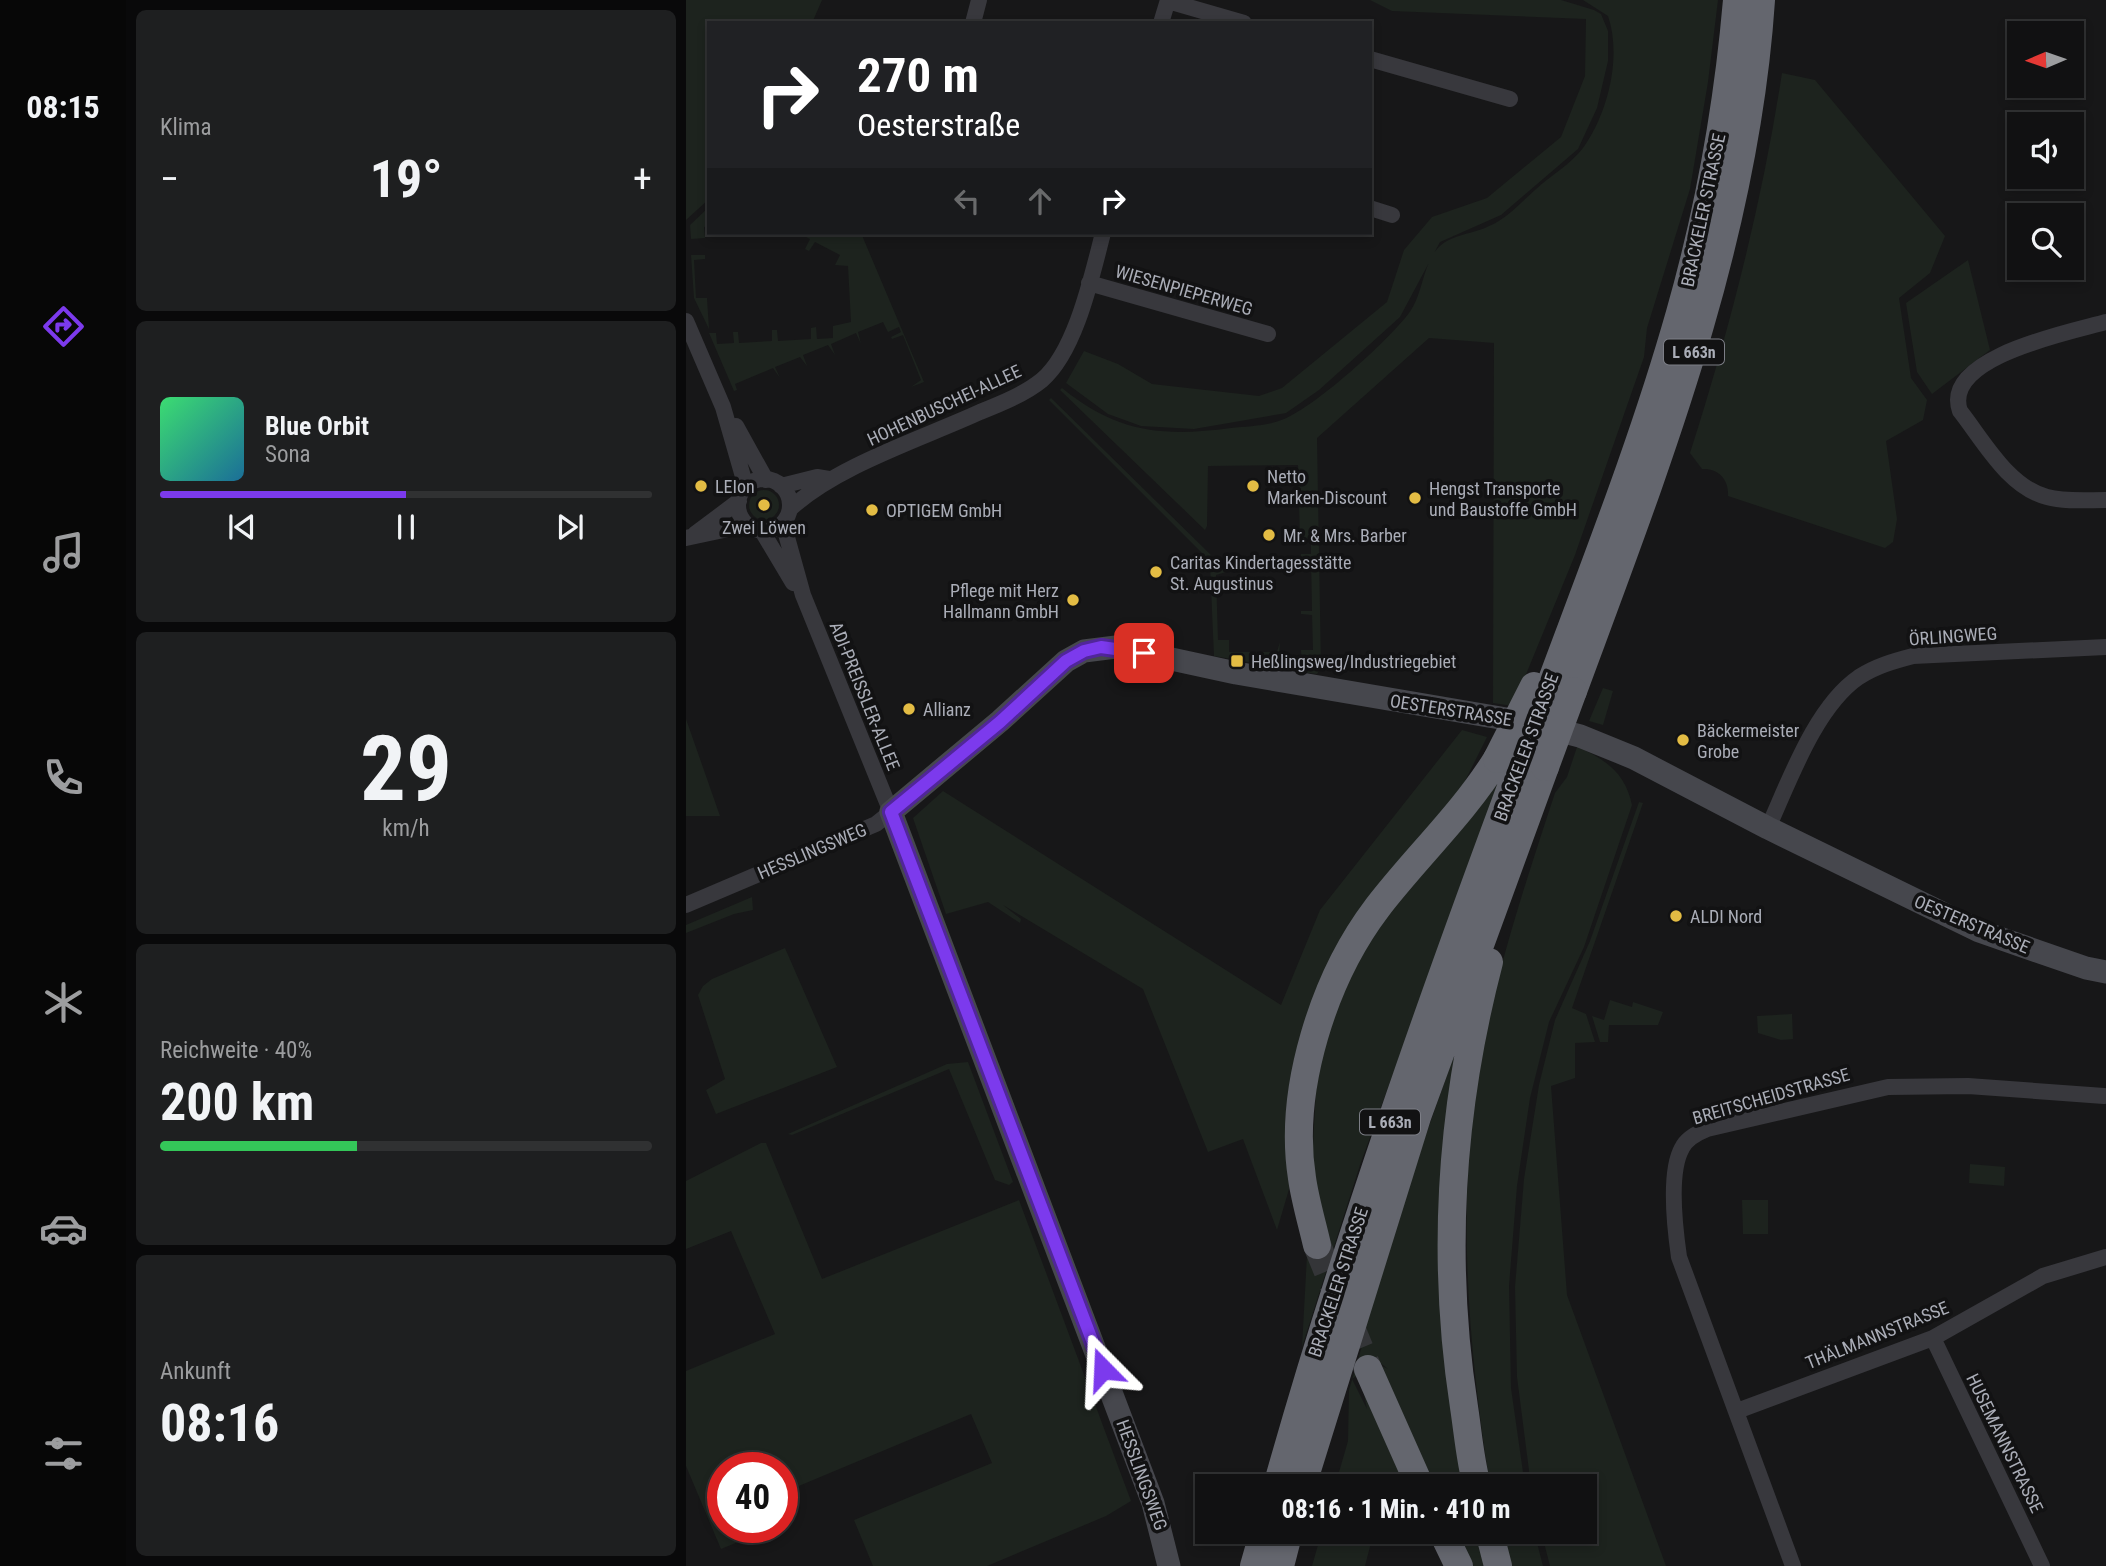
<!DOCTYPE html>
<html lang="de">
<head>
<meta charset="utf-8">
<style>
  :root { --surface:#111112; --page:#1e1f20; --text:#f1f3f6; --muted:#9c9d9f; --line:#303132; --accent:#7c3aed }
  body { margin:0; font-family:"Roboto Condensed",sans-serif; background:var(--page); color:var(--text); height:100vh; display:flex; flex-direction:column; font-size:26px; white-space:nowrap }
  * { box-sizing:border-box; margin:0 }
  p { font-size:23px; color:var(--muted) }
  .icon { flex:none; width:38px; height:38px; fill:none; stroke:currentColor; stroke-width:2; stroke-linecap:round; stroke-linejoin:round }
  .map { position:relative; flex:1; overflow:hidden }
  .details { display:flex; flex-direction:column; gap:10px; padding:10px; background:#09090a; width:560px }
  .details>* { flex:none }
  .banner { position:absolute; left:21px; top:21px; width:665px; height:214px; border-radius:0px; box-shadow:0 4px 10px #0003,0 0 0 2px var(--line); background:#202124; color:#fff; overflow:hidden }
  .needle { width:46px; rotate:268deg }
  .controls { position:absolute; left:1321px; top:21px; display:grid; gap:14px }
  .controls a { display:grid; place-items:center; width:77px; height:77px; border-radius:0px; background:var(--surface); box-shadow:0 4px 10px #0003,0 0 0 2px var(--line); font-size:35px }
  .speed { position:absolute; left:21px; top:1452px; display:flex; gap:14px; font-size:35px; font-weight:700; text-align:center }
  .speed>* { display:grid; place-content:center; width:91px; height:91px; border-radius:50%; background:var(--surface); box-shadow:0 4px 10px #0003,0 0 0 2px var(--line); line-height:1 }
  .speed .limit { border:10px solid #d22; background:#fff; color:#111 }
  .pin { position:absolute; display:grid; place-items:center; width:60px; height:60px; color:#fff; margin:-30px; border-radius:14px; box-shadow:0 4px 10px #0006 }
  .me { position:absolute; width:77px; margin:-38px; rotate:339deg; stroke-linejoin:round; filter:drop-shadow(0 0 5px #0008) }
  .turn { display:flex; align-items:center; gap:24px; height:147px; padding:0 35px; font-size:32px }
  .turn .icon { width:91px; height:91px; stroke-width:2.5 }
  .turn b { display:block; font-size:49px; line-height:60px }
  .lanes { display:flex; align-items:center; height:66px; padding:0 35px; background:#0003; justify-content:center; gap:35px; direction:ltr }
  .lanes .off { opacity:.35 }
  .big { font-size:52px; font-weight:700; line-height:1.1 }
  .details .tile { flex:1; display:flex; flex-direction:column; justify-content:center; gap:10px; min-width:0; padding:0 24px; border-radius:10px; background:var(--page) }
  .details .dial { align-items:center; gap:0 }
  .dial b { font-size:91px; line-height:1 }
  .song { display:flex; align-items:center; gap:21px }
  .cover { width:84px; height:84px; border-radius:10px; background:linear-gradient(135deg,hsl(140 70% 55%),hsl(200 70% 35%)) }
  .played { height:7px; border-radius:4px; background:linear-gradient(90deg,var(--accent) 50%,var(--line) 50%) }
  .keys { display:flex; justify-content:space-around; direction:ltr }
  .heat { display:flex; justify-content:space-between; align-items:center; font-size:38px; direction:ltr }
  .charge { height:10px; border-radius:5px; background:linear-gradient(90deg,#34c759 40%,var(--line) 0) }
  .trip { position:absolute; left:509px; top:1474px; width:402px; height:70px; border-radius:0px; background:var(--surface); box-shadow:0 4px 10px #0003,0 0 0 2px var(--line); font-weight:700; line-height:70px; text-align:center }
  main { display:flex; flex:1; min-height:0 }
  .tab-bar { display:flex; flex-direction:column; width:126px; justify-content:space-around; align-items:center; background:#070707; color:var(--muted) }
  .tab-bar .icon { width:49px; height:49px }
  .tab-bar .active { color:var(--accent) }
  .tab-bar b { font-size:32px; color:var(--text) }
  .map>svg:first-child { display:block }
</style>
</head>
<body>
<main>
<nav class="tab-bar">
<b>08:15</b>
<svg class="icon active" aria-label="directions" viewBox="0 0 24 24"><path d="M12 3l9 9-9 9-9-9zM9 14v-3h6M13 9l2 2-2 2"/></svg>
<svg class="icon" aria-label="music" viewBox="0 0 24 24"><path d="M9 18V5l10-2v13"/><circle cx="6" cy="18" r="3"/><circle cx="16" cy="16" r="3"/></svg>
<svg class="icon" aria-label="phone" viewBox="0 0 24 24"><path d="M5 4h4l2 5-3 2q2 4 5 5l2-3 5 2v4C11 20 4 13 5 4z"/></svg>
<svg class="icon" aria-label="climate" viewBox="0 0 24 24"><path d="M12 3v18M4 7l16 10M4 17L20 7"/></svg>
<svg class="icon" aria-label="car" viewBox="0 0 24 24"><path d="M5 17H2v-5l4-1 3-4h7l3 4 3 1v5h-3M9 17h6M6 11h13"/><circle cx="7" cy="17" r="2"/><circle cx="17" cy="17" r="2"/></svg>
<svg class="icon" aria-label="filters" viewBox="0 0 24 24"><path d="M4 7h16M4 17h16"/><circle cx="9" cy="7" r="2"/><circle cx="15" cy="17" r="2"/></svg>
</nav>
<section class="details">
<div class="tile"><p>Klima</p>
<div class="heat"><a>−</a><b class="big">19°</b><a>+</a></div>
</div>
<div class="tile">
<div class="song"><i class="cover"></i><div><b>Blue Orbit</b><p>Sona</p></div></div>
<div class="played"></div>
<div class="keys"><svg class="icon" aria-label="previous" viewBox="0 0 24 24"><path d="M18 5L8 12l10 7zM5 5v14"/></svg><svg class="icon" aria-label="pause" viewBox="0 0 24 24"><path d="M8 5v14M16 5v14"/></svg><svg class="icon" aria-label="next" viewBox="0 0 24 24"><path d="M6 5l10 7-10 7zM19 5v14"/></svg></div>
</div>
<div class="tile dial"><b>29</b><p>km/h</p></div>
<div class="tile"><p>Reichweite · 40%</p><b class="big">200 km</b><div class="charge"></div></div>
<div class="tile"><p>Ankunft</p><b class="big">08:16</b></div>
</section>
<div class="map">
<svg width="1420" height="1566" viewBox="0 0 1420 1566">
  <rect width="100%" height="100%" fill="#171718"/>
  <!-- green -->
  <path fill="#1d231e" d="M0,0h136l-10,23h-103v176l-23,21z
    M684,0h191l33,10 7,4 7,17v30l-11,47 -19,41 -77,66 -61,27 -40,75 -81,73 -33,23 -92,16 -53,-3 -33,-12 -42,-31 18,-32 34,13 34,20 107,12 23,-8 105,-86 17,-52 28,-33 55,-19 74,-61 24,-61 1,-57 -194,-8z
    M897,0h135l-10,82 -18,107 -43,139 -3,29 -69,198 -62,151 -20,-3 1,-360 -65,-5 -112,100 4,229 -4,7 -15,-2 -1,-22h12l-1,-35 -11,-1v-3h11l-1,-54h-10v-3h10v-15h-11l-2,-74 -90,1 -1,60 -2,4 -145,-140 2,-2c55,45 101,49 169,40 17,-2 37,-2 53,-9 32,-13 104,-78 125,-106 15,-20 13,-50 31,-67 13,-12 34,-12 49,-20 18,-7 32,-24 46,-36 15,-14 36,-26 48,-42 25,-35 39,-91 25,-132z
    M1096,73l33,7 130,156 -15,37 -31,25 12,80 16,22 -4,20 -37,21 11,78 -4,23 -8,6 -157,-52c1,-17 -10,-28 -26,-27l-12,-16c40,-125 72,-250 92,-380z
    M23,207v19l-5,1 1,11 -14,1 -1,-14z
    M112,233h63l63,149 -13,5 10,-7 -18,-45 -11,4 -1,-2 10,-5 -2,-5 -11,5 -5,-10 -25,10 3,12 -5,-11 -25,11 4,11 -7,-10 -25,10 4,11 -7,-9 -25,10 5,11 -7,-10 -38,16 2,6 -3,1 -25,-58h7l1,11 17,-1 -1,-11h5l1,11 33,-2v-11h5l1,11 33,-2v-11l5,-1 1,12 16,-1v-12l18,-4 -3,-56 -13,-1 5,-10 -25,-13 -6,9 -4,-2 5,-10z
    M5,255h14v4l-11,1 2,38h11l2,31 -15,-31z
    M1282,260l22,90 -58,44 -15,-22 -11,-69z
    M365,398l160,157 -4,3 -158,-158z
    M63 505a15 15 0 1 1 30 0a15 15 0 1 1-30 0Z
    M534,564l6,8 -10,3 2,65h11v12h48l3,-10 -2,25 -64,-11 -4,-91z
    M917,688l10,3 -10,34 -14,-4z
    M0,719l34,97h-34z
    M776,730l25,7 -23,46 -135,184 -37,212 -15,51 -34,-91 -35,13 -65,-163 -140,-84 18,14 -1,4 -32,-21 -42,12 -33,-96 30,-27 338,214 39,-95z
    M891,747c29,12 49,27 55,58l-48,142 -35,75 -19,76 -13,88 -8,100 2,102 14,98h-35c-20,-128 -32,-257 -16,-386 14,-105 48,-207 81,-307l12,-16z
    M817,770l-143,395 -58,182 16,-294 52,-120z
    M953,802l4,1 -71,205 14,6 9,28 -20,1v35l-24,8 16,209 99,271h-116l-9,-35h45v-45h-55l-14,-109 -2,-90 9,-108 15,-94 16,-65 35,-79z
    M66,897l1,13 -19,4 -48,19v-8z
    M99,948l52,119 -121,47 -10,-24 19,-11 -27,-84 5,-9 9,-7z
    M924,1000l22,7 1,-5 30,10 -5,13h-49l-1,17h-8l-8,-26 12,4z
    M1106,1014l1,25 -12,1 -23,-7 -1,-17z
    M781,1019l-11,69 15,398h-42l-51,-122 10,5 -10,-8 -26,18 15,30 -6,-30 53,107h-79l13,-45 1,-51 18,-61 -3,-1 60,-188z
    M282,1062l45,120 -4,3 -14,-5 -46,-111 -157,66 -4,-1 159,-70z
    M75,1143h5l56,136 197,-79 112,301 -25,15 -119,50h-114l-19,-46 138,-57 -21,-49 -189,79v-25h-59v60h49l-51,21 -35,-83v-95l89,-37 -44,-103 -45,18v-68z
    M1284,1164l35,3 -1,19 -35,-3z
    M1056,1200h26v34h-25z
    M636,1531h52l-9,35h-53z
    M765,1531h31l9,35h-24z
    M814,1531h34l9,35h-33z"/>
  <g fill="none" stroke-linecap="round" stroke-linejoin="round">
    <!-- highway-tunnel -->
    <path stroke="#343538" stroke-width="28" stroke-dasharray="28 14" stroke-linecap="butt" d="M631,1245l51,124"/>
    <!-- street -->
    <path stroke="#38383d" stroke-width="16" d="M482,1l76,22
      M287,23l6,-23
      M475,23l7,-23
      M684,59l140,40
      M684,208l22,7
      M403,283l179,51
      M0,321l37,86 23,80
      M1420,322c-35,10 -165,35 -146,89 23,29 48,76 87,86 18,5 40,3 59,3
      M50,426l30,54
      M52 505a26 26 0 1 1 52 0a26 26 0 1 1-52 0Z
      M95,486l36,-9 12,2
      M104,509c46,-43 131,-70 190,-97 20,-8 45,-18 62,-32 34,-29 50,-105 61,-147
      M76,531l31,52
      M9,534l44,-33
      M0,538l61,-13
      M1082,828c21,-46 47,-121 91,-151 17,-11 35,-16 54,-21l193,-9
      M0,905l190,-81 15,-12 -88,-217 -20,-72
      M1247,1338l109,228
      M1051,1411l196,-73 110,-62 63,-19
      M1107,1566l-114,-309c-4,-28 -11,-84 3,-109 5,-10 15,-15 25,-19l181,-42 80,-1 136,10"/>
    <!-- secondary -->
    <path stroke="#46474d" stroke-width="23" d="M483,1566l-16,-63 -262,-691 109,-91 66,-60 18,-10 32,-4 120,26 294,50 50,13 54,22 134,70 211,103 107,37 20,4"/>
    <!-- highway -->
    <path stroke="#64666e" stroke-width="28" d="M863,688c46,-124 95,-248 131,-375 29,-102 48,-208 57,-313
      M887,691c83,-225 172,-449 188,-691
      M631,1245c-5,-22 -12,-45 -15,-67 -14,-89 22,-200 75,-270 39,-51 86,-94 120,-149
      M682,1369l52,117
      M591,1486c69,-245 154,-484 243,-723
      M616,1486l115,-369 128,-350
      M791,1486c-7,-26 -9,-53 -13,-79 -23,-149 -13,-300 25,-445
      M756,1531l17,35
      M803,1531l9,35
      M568,1566l10,-35
      M594,1566l9,-35"/>
    <!-- highway-bridge -->
    <path stroke="#64666e" stroke-width="28" d="M811,759l37,-73
      M834,763l22,-56
      M859,767l28,-76"/>
  </g>
  <g fill="none" stroke-linecap="round" stroke-linejoin="round">
    <!-- route casing -->
    <g stroke="#51269a" stroke-width="18">
      <path id="route" d="M417,1369l-212,-557 109,-90 66,-61 18,-10 17,-4 43,6"/>
    </g>
    <!-- route -->
    <use href="#route" stroke="#7c3aed" stroke-width="12"/>
  </g>
  <!-- markers -->
  <g fill="#e3bc44" stroke="#121213" stroke-width="2.5">
    <circle cx="15" cy="486" r="7"/>
    <circle cx="567" cy="486" r="7"/>
    <circle cx="729" cy="498" r="7"/>
    <circle cx="78" cy="505" r="7"/>
    <circle cx="186" cy="510" r="7"/>
    <circle cx="583" cy="535" r="7"/>
    <circle cx="470" cy="572" r="7"/>
    <circle cx="387" cy="600" r="7"/>
    <rect x="544" y="654" width="14" height="14" rx="3.5"/>
    <circle cx="223" cy="709" r="7"/>
    <circle cx="997" cy="740" r="7"/>
    <circle cx="990" cy="916" r="7"/>
  </g>
  <g text-anchor="middle" dominant-baseline="central" stroke-width="7" stroke-linejoin="round" paint-order="stroke">
    <!-- shield labels -->
    <g fill="#121213" stroke="#7c7e86" stroke-width="2">
      <rect x="978" y="339.5" width="60" height="25" rx="5"/>
      <rect x="674" y="1109.5" width="60" height="25" rx="5"/>
    </g>
    <g font-size="16" font-weight="bold" fill="#aaadb7">
      <text x="1008" y="352">L 663n</text>
      <text x="704" y="1122">L 663n</text>
    </g>
    <!-- street labels -->
    <g font-size="18" fill="#aaadb7" stroke="#121213">
      <text transform="translate(1017 210) rotate(-78)">BRACKELER STRASSE</text>
      <text transform="translate(498 290) rotate(16)">WIESENPIEPERWEG</text>
      <text transform="translate(258 405) rotate(-25)">HOHENBUSCHEI-ALLEE</text>
      <text transform="translate(1267 636) rotate(-4)">ÖRLINGWEG</text>
      <text transform="translate(179 696) rotate(68)">ADI-PREISSLER-ALLEE</text>
      <text transform="translate(765 710) rotate(9)">OESTERSTRASSE</text>
      <text transform="translate(840 747) rotate(-70)">BRACKELER STRASSE</text>
      <text transform="translate(126 851) rotate(-23)">HESSLINGSWEG</text>
      <text transform="translate(1286 924) rotate(23)">OESTERSTRASSE</text>
      <text transform="translate(1085 1096) rotate(-16)">BREITSCHEIDSTRASSE</text>
      <text transform="translate(652 1282) rotate(-72)">BRACKELER STRASSE</text>
      <text transform="translate(1191 1335) rotate(-22)">THÄLMANNSTRASSE</text>
      <text transform="translate(1319 1443) rotate(64)">HUSEMANNSTRASSE</text>
      <text transform="translate(456 1475) rotate(70)">HESSLINGSWEG</text>
    </g>
    <!-- poi labels -->
    <g font-size="18" fill="#aaadb7" stroke="#121213" text-anchor="start">
      <text x="581" y="476">Netto<tspan x="581" dy="21">Marken-Discount</tspan></text>
      <text x="29" y="486">LEIon</text>
      <text x="743" y="488">Hengst Transporte<tspan x="743" dy="21">und Baustoffe GmbH</tspan></text>
      <text x="200" y="510">OPTIGEM GmbH</text>
      <text x="78" y="527" text-anchor="middle">Zwei Löwen</text>
      <text x="597" y="535">Mr. &amp; Mrs. Barber</text>
      <text x="484" y="562">Caritas Kindertagesstätte<tspan x="484" dy="21">St. Augustinus</tspan></text>
      <text x="373" y="590" text-anchor="end">Pflege mit Herz<tspan x="373" dy="21">Hallmann GmbH</tspan></text>
      <text x="565" y="661">Heßlingsweg/Industriegebiet</text>
      <text x="237" y="709">Allianz</text>
      <text x="1011" y="730">Bäckermeister<tspan x="1011" dy="21">Grobe</tspan></text>
      <text x="1004" y="916">ALDI Nord</text>
    </g>
  </g>
</svg>
<div class="controls">
<a><svg class="needle" viewBox="-14 -14 28 28"><path d="M0-13l5 13h-10z" fill="#e53935"/><path d="M0 13l5-13h-10z" fill="#9c9d9f"/></svg></a>
<a><svg class="icon" aria-label="sound" viewBox="0 0 24 24"><path d="M4 9h4l5-4v14l-5-4H4zM17 9q2 3 0 6"/></svg></a>
<a><svg class="icon" aria-label="search" viewBox="0 0 24 24"><circle cx="10" cy="10" r="6"/><path d="M15 15l6 6"/></svg></a>
</div>
<div class="speed"><div class="limit">40</div></div>
<div class="pin" style="left:458px;top:653px;background:#d93025"><svg class="icon" aria-label="arrive" viewBox="0 0 24 24"><path d="M6 21V4h12l-3 4 3 4H6"/></svg></div>
<svg class="me" style="left:417px;top:1369px" viewBox="-20 -20 40 40"><path d="M0-17L14 15 0 8-14 15z" fill="#7c3aed" stroke="#fff" stroke-width="4"/></svg>
<div class="trip">08:16 · 1 Min. · 410 m</div>
<div class="banner">
<div class="turn"><svg class="icon" aria-label="right" viewBox="0 0 24 24"><path d="M7 20v-9h11M14 6l5 5-5 5"/></svg><div><b>270 m</b>Oesterstraße</div></div>
<div class="lanes"><svg class="icon off" aria-label="left" viewBox="0 0 24 24"><path d="M17 20v-9H6M10 6l-5 5 5 5"/></svg><svg class="icon off" aria-label="ahead" viewBox="0 0 24 24"><path d="M12 20V5M6 11l6-6 6 6"/></svg><svg class="icon" aria-label="right" viewBox="0 0 24 24"><path d="M7 20v-9h11M14 6l5 5-5 5"/></svg></div>
</div>
</div>
</main>
</body>
</html>
